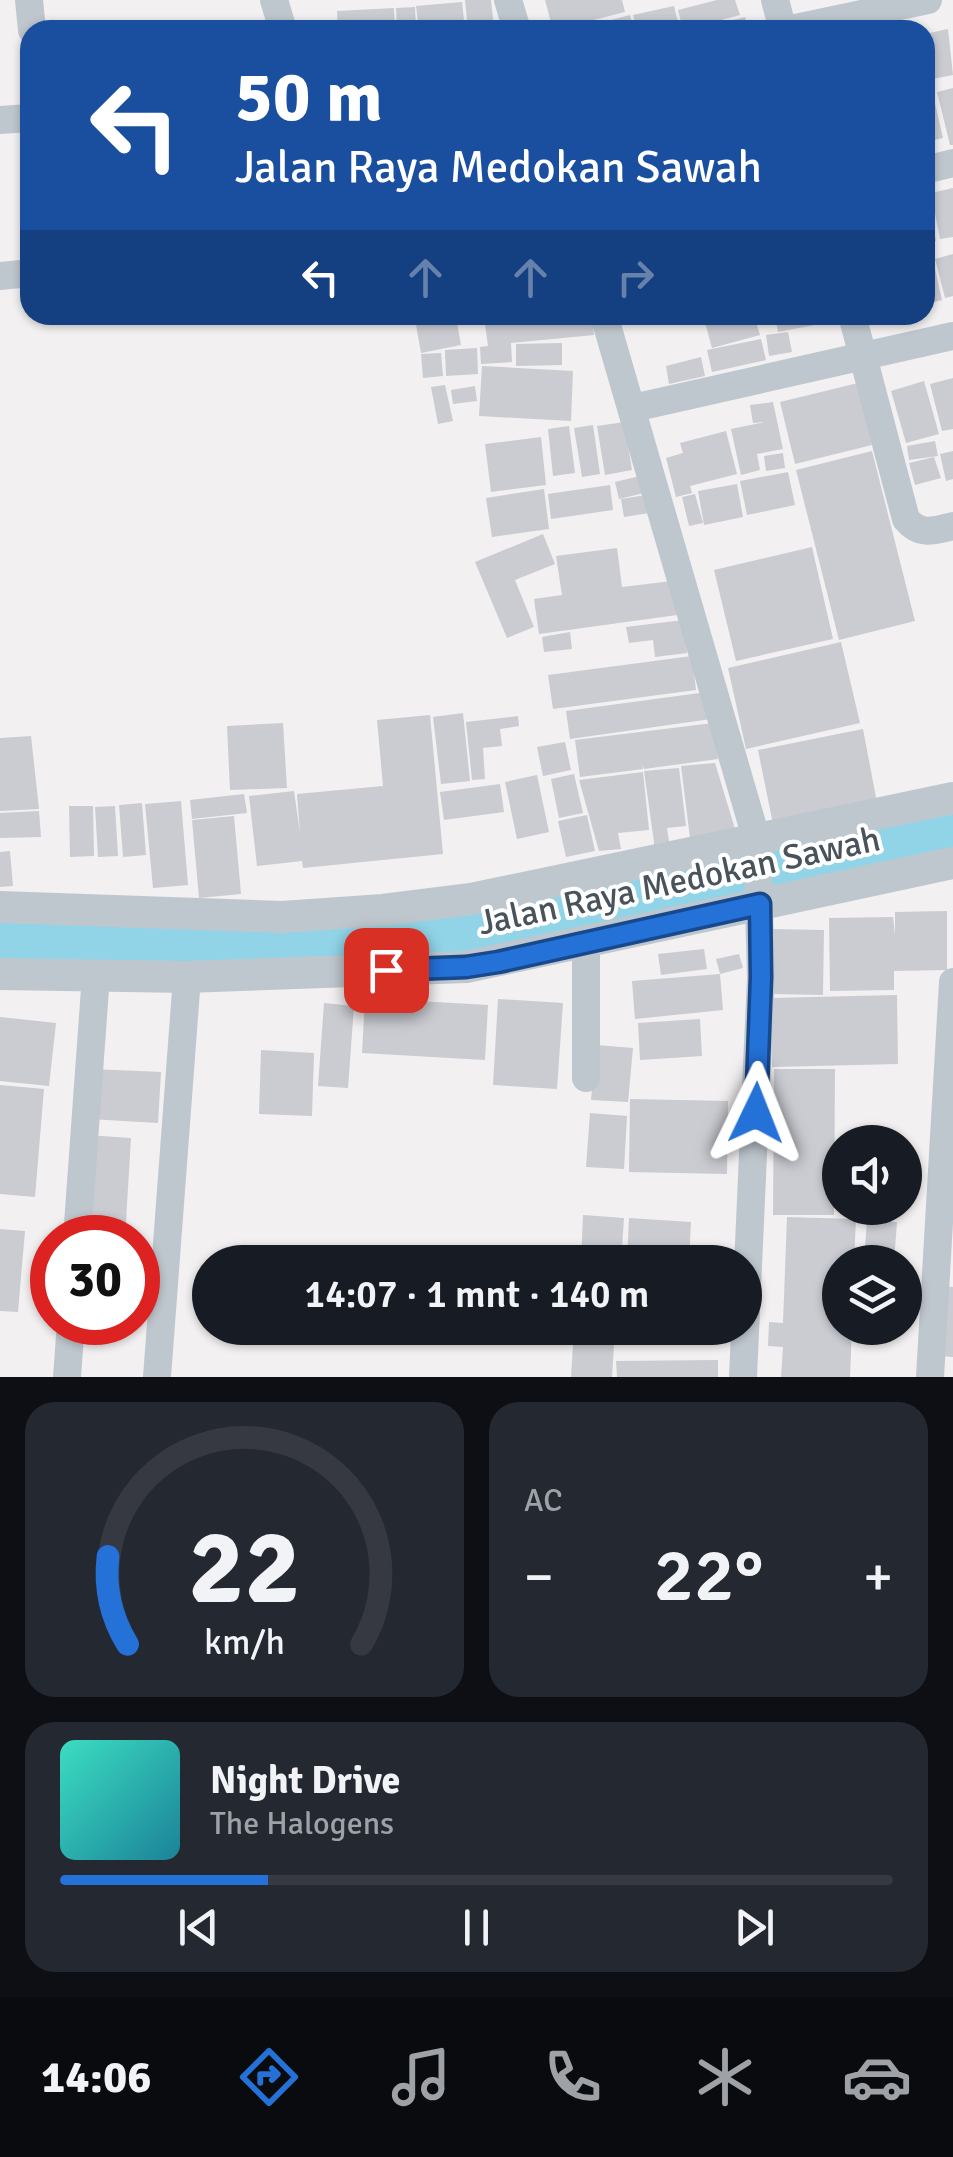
<!DOCTYPE html>
<html lang="id">
<head>
<meta charset="utf-8">
<style>
  :root { --surface:#171b24; --page:#242831; --text:#f1f3f6; --muted:#9ea1a6; --line:#363941; --accent:#2471d8 }
  body { margin:0; font-family:Signika,sans-serif; background:var(--page); color:var(--text); height:100vh; display:flex; flex-direction:column; font-size:38px; white-space:nowrap }
  * { box-sizing:border-box; margin:0 }
  p { font-size:32px; color:var(--muted) }
  .icon { flex:none; width:55px; height:55px; fill:none; stroke:currentColor; stroke-width:2; stroke-linecap:round; stroke-linejoin:round }
  .map { position:relative; height:1377px; overflow:hidden }
  .drawer { display:flex; flex-direction:column; gap:25px; padding:25px; background:#0d0f14; flex:1 }
  .drawer>* { flex:none }
  .banner { position:absolute; left:20px; top:20px; width:915px; height:305px; border-radius:30px; box-shadow:0 2px 8px #0004; background:#1a4fa0; color:#fff; overflow:hidden }
  .fabs { position:absolute; left:822px; top:1125px; display:grid; gap:20px }
  .fabs a { display:grid; place-items:center; width:100px; height:100px; border-radius:50%; background:var(--surface); box-shadow:0 2px 8px #0004; font-size:50px }
  .speed { position:absolute; left:30px; top:1215px; display:flex; gap:20px; font-size:50px; font-weight:700; text-align:center }
  .speed>* { display:grid; place-content:center; width:130px; height:130px; border-radius:50%; background:var(--surface); box-shadow:0 2px 8px #0004; line-height:1 }
  .speed .limit { border:15px solid #d22; background:#fff; color:#111 }
  .pin { position:absolute; display:grid; place-items:center; width:85px; height:85px; color:#fff; margin:-42px; border-radius:20px; box-shadow:0 5px 15px #0006 }
  .me { position:absolute; width:110px; margin:-55px; rotate:2deg; stroke-linejoin:round; filter:drop-shadow(0 0 8px #0008) }
  .turn { display:flex; align-items:center; gap:35px; height:210px; padding:0 50px; font-size:45px }
  .turn .icon { width:130px; height:130px; stroke-width:2.5 }
  .turn b { display:block; font-size:70px; line-height:85px }
  .lanes { display:flex; align-items:center; height:95px; padding:0 50px; background:#0003; justify-content:center; gap:50px; direction:ltr }
  .lanes .off { opacity:.35 }
  .big { font-size:75px; font-weight:600; line-height:1.1 }
  .drawer .card { flex:1; display:flex; flex-direction:column; justify-content:center; gap:15px; min-width:0; padding:0 35px; border-radius:30px; background:var(--page) }
  .drawer .dial { align-items:center; gap:0 }
  .dial svg { height:260px; overflow:visible; fill:none; stroke:var(--line); stroke-width:7; stroke-linecap:round; text-anchor:middle }
  .dial text { fill:var(--text); stroke:none }
  .song { display:flex; align-items:center; gap:30px }
  .cover { width:120px; height:120px; border-radius:15px; background:linear-gradient(135deg,hsl(170 70% 55%),hsl(190 70% 35%)) }
  .played { height:10px; border-radius:5px; background:linear-gradient(90deg,var(--accent) 25%,var(--line) 25%) }
  .keys { display:flex; justify-content:space-around; direction:ltr }
  .heat { display:flex; justify-content:space-between; align-items:center; font-size:55px; direction:ltr }
  .drawer .tiles { flex:1; display:grid; gap:25px; grid-template-columns:1fr 1fr }
  .card:last-child { grid-column:span 2 }
  .trip { position:absolute; left:192px; top:1245px; width:570px; height:100px; border-radius:50px; background:var(--surface); box-shadow:0 2px 8px #0004; font-weight:600; line-height:100px; text-align:center }
  .menu { display:flex; height:160px; justify-content:space-around; align-items:center; background:#090b0e; color:var(--muted) }
  .menu .icon { width:70px; height:70px }
  .menu .selected { color:var(--accent) }
  .menu b { font-size:45px; color:var(--text) }
  .map>svg:first-child { display:block }
</style>
</head>
<body>
<div class="map">
<svg width="953" height="1377" viewBox="0 0 953 1377">
  <rect width="100%" height="100%" fill="#f2f0f0"/>
  <g fill="none" stroke-linecap="round" stroke-linejoin="round">
    <!-- river -->
    <path stroke="#91d4e7" stroke-width="50" d="M0,937c147,5 294,16 440,-4 173,-24 343,-67 513,-105"/>
  </g>
  <!-- building -->
  <path fill="#caccd2" d="M465,0h26l3,28 -26,2z
    M545,0h77l3,12 -72,18z
    M717,0h18l5,15 -57,15 -5,-20z
    M462,2l3,28h-46l-3,-24z
    M674,6l6,24h-43l-4,-15z
    M415,7l1,23h-19l-1,-22z
    M394,8l1,22h-57l-1,-19z
    M630,15l4,15h-57v-1z
    M745,17l4,13h-52v-1z
    M948,29l5,46 -26,5 -2,-46z
    M931,86l12,52 -18,4v-55z
    M953,88v57h-3l-13,-53z
    M925,188l11,53 -11,2z
    M953,188v49l-13,2 -9,-46z
    M931,251l11,49 -17,4v-51z
    M953,254v42l-8,2 -10,-39z
    M592,315l2,20 -83,8 1,19 -31,2 -1,-17 8,-1 -3,-22z
    M703,315h51l6,20 -48,13z
    M775,315h44l1,9 -42,8z
    M456,317l5,28 -40,8 -5,-28z
    M788,332l4,20 -23,4 -3,-21z
    M761,339l5,21 -54,12 -5,-22z
    M562,343v22l-46,1v-22z
    M477,348l1,26 -32,2 -1,-26z
    M441,353l2,23 -20,2 -2,-24z
    M701,357l4,19 -36,8 -3,-18z
    M482,366l91,5 -2,50 -92,-5z
    M953,378v51l-11,2 -12,-47z
    M924,381l15,53 -33,9 -15,-52z
    M858,383l14,62 -77,19 -15,-62z
    M445,385l8,36 -15,3 -7,-37z
    M475,386l2,15 -24,3 -2,-14z
    M773,402l10,47 -26,5 3,16 -19,5 -10,-46 34,-7 -12,1 -3,-18z
    M624,422l8,48 -27,5 -8,-49z
    M593,425l7,49 -18,3 -8,-49z
    M569,426l6,47 -22,3 -5,-47z
    M726,431l11,43 -47,12 2,7 -16,4 -10,-39 17,-5 -3,-10z
    M541,437l5,48 -55,7 -6,-48z
    M935,441l3,15 -29,4 -2,-14z
    M872,451l43,170 -76,19 -43,-170z
    M953,451v28l-7,2 -6,-27z
    M783,453l2,15 -19,3 -2,-15z
    M934,457l7,21 -26,7 -6,-22z
    M788,472l7,33 -48,10 -7,-34z
    M640,476l4,17 -25,6 -4,-17z
    M737,484l6,33 -39,8 -6,-34z
    M610,485l3,25 -62,9 -3,-25z
    M544,489l5,40 -57,8 -6,-39z
    M695,494l8,29 -14,3 -7,-29z
    M646,495l3,18 -25,4 -3,-18z
    M543,534l12,30 -40,16 19,47 -27,11 -32,-76z
    M812,547l21,92 -97,22 -22,-91z
    M617,548l5,39 50,-6 5,34 -138,19 -5,-35 28,-4 -6,-39z
    M683,620l4,33 -32,4 -2,-17 -24,3 -3,-16z
    M570,632l2,17 -28,3 -2,-15z
    M841,642l19,81 -114,26 -18,-81z
    M692,656l4,34 -143,19 -5,-34z
    M707,692l4,27 -141,20 -4,-28z
    M463,713l7,68 -29,3 -8,-67z
    M430,715l13,139 -140,14 -1,-7 -45,5 -8,-70 45,-5 6,42 -3,-39 86,-8 -6,-66z
    M518,716l1,10 -19,3 2,17 -19,2 2,31 -13,1 -6,-58z
    M283,723l4,65 -57,2 -3,-64z
    M713,723l5,36 -74,10 -2,-5 1,5 -63,8 -5,-37z
    M863,729l15,79 -104,21 -16,-79z
    M31,736l8,73 -39,2v-73z
    M565,742l6,28 -28,6 -6,-29z
    M715,763l20,66 -45,9 -9,-72z
    M679,768l7,58 -19,2 3,20 -15,1 -11,-78z
    M643,772l6,58 -31,3 3,16 -22,2 -20,-71z
    M574,774l9,39 -24,5 -8,-39z
    M537,775l12,57 -32,7 -12,-57z
    M500,784l4,28 -60,8 -4,-28z
    M244,794l3,19 -55,6 -2,-19z
    M181,801l7,84 -35,3 -8,-84z
    M142,803l4,52 -23,2 -4,-52z
    M69,806h24l1,50 -24,1z
    M115,806l3,50 -20,1 -3,-50z
    M39,811l2,26 -41,1v-25z
    M587,815l8,36 -29,6 -8,-36z
    M234,816l7,78 -42,4 -7,-78z
    M10,851l3,35 -13,1v-35z
    M947,911v59l-53,1v19l-64,1 -1,-73 64,-1 2,18v-23z
    M772,929l52,1 -1,65 -53,-1z
    M704,949l3,20 -46,6 -3,-21z
    M739,954l4,14 -23,6 -4,-15z
    M720,974l3,36 -88,9 -3,-38z
    M897,995l1,69 -126,3 -1,-69z
    M365,998l123,7 -3,55 -123,-7z
    M498,999l65,4 -6,86 -64,-4z
    M324,1003l30,3 -6,82 -30,-2z
    M0,1017l56,6 -7,63 -49,-5z
    M700,1019l2,37 -62,4 -2,-37z
    M596,1045l37,3 -5,54 -37,-2z
    M261,1050l53,3 -2,63 -53,-2z
    M92,1069l69,3 -3,51 -68,-4z
    M774,1069h61l-1,146h-61z
    M0,1085l44,4 -9,108 -35,-3z
    M630,1099l98,2 -1,73 -98,-2z
    M590,1113l37,3 -3,53 -38,-2z
    M87,1135l44,3 -6,100h-44z
    M583,1215l41,3 -3,44h-40z
    M787,1217l69,2 -2,43h-14v66h12l-2,49h-69l2,-30 -15,-1 1,-24 14,1z
    M629,1218l62,4 -2,40h-62z
    M867,1220l30,2 -3,40h-30z
    M0,1229l25,2 -7,81 -18,-1z
    M943,1286l10,1v70l-13,-1z
    M574,1328h41l-3,49h-41z
    M658,1328h54l1,11 -53,5z
    M718,1360v17h-101l-1,-16z"/>
  <g fill="none" stroke-linecap="round" stroke-linejoin="round">
    <!-- minor -->
    <path stroke="#bfc7ce" stroke-width="28" d="M29,0l3,30
      M274,0l9,30
      M508,0l9,30
      M775,0l8,30
      M786,30l142,-30
      M0,120l30,-2
      M925,170l28,-7
      M0,276l30,-3
      M604,315l153,526 4,136 -18,400
      M852,315l54,204c14,17 27,12 47,7
      M633,408l320,-72
      M586,1078v-136
      M77,1238l19,-263
      M67,1377l4,-55
      M157,1377l30,-400
      M930,1377l23,-395"/>
    <!-- tertiary -->
    <path stroke="#bfc7ce" stroke-width="32" d="M0,907l282,10 101,-7 88,-11 482,-101
      M0,974l187,3 279,-10 487,-104"/>
  </g>
  <g fill="none" stroke-linecap="round" stroke-linejoin="round">
    <!-- route casing -->
    <g stroke="#17498c" stroke-width="25">
      <path id="route" d="M386,970l80,-3 32,-5 262,-58 1,73 -5,136"/>
    </g>
    <!-- route -->
    <use href="#route" stroke="#2471d8" stroke-width="18"/>
  </g>
  <g text-anchor="middle" dominant-baseline="central" stroke-width="8" stroke-linejoin="round" paint-order="stroke">
    <!-- street labels -->
    <g font-size="35" fill="#49535c" stroke="#fff">
      <text transform="translate(679 881) rotate(-12)">Jalan Raya Medokan Sawah</text>
    </g>
  </g>
</svg>
<div class="fabs">
<a><svg class="icon" aria-label="sound" viewBox="0 0 24 24"><path d="M4 9h4l5-4v14l-5-4H4zM17 9q2 3 0 6"/></svg></a>
<a><svg class="icon" aria-label="layers" viewBox="0 0 24 24"><path d="M12 4l9 5-9 5-9-5zM3 14l9 5 9-5"/></svg></a>
</div>
<div class="speed"><div class="limit">30</div></div>
<div class="pin" style="left:386px;top:970px;background:#d93025"><svg class="icon" aria-label="arrive" viewBox="0 0 24 24"><path d="M6 21V4h12l-3 4 3 4H6"/></svg></div>
<svg class="me" style="left:756px;top:1113px" viewBox="-20 -20 40 40"><path d="M0-17L14 15 0 8-14 15z" fill="#2471d8" stroke="#fff" stroke-width="4"/></svg>
<div class="trip">14:07 · 1 mnt · 140 m</div>
<div class="banner">
<div class="turn"><svg class="icon" aria-label="left" viewBox="0 0 24 24"><path d="M17 20v-9H6M10 6l-5 5 5 5"/></svg><div><b>50 m</b>Jalan Raya Medokan Sawah</div></div>
<div class="lanes"><svg class="icon" aria-label="left" viewBox="0 0 24 24"><path d="M17 20v-9H6M10 6l-5 5 5 5"/></svg><svg class="icon off" aria-label="ahead" viewBox="0 0 24 24"><path d="M12 20V5M6 11l6-6 6 6"/></svg><svg class="icon off" aria-label="ahead" viewBox="0 0 24 24"><path d="M12 20V5M6 11l6-6 6 6"/></svg><svg class="icon off" aria-label="right" viewBox="0 0 24 24"><path d="M7 20v-9h11M14 6l5 5-5 5"/></svg></div>
</div>
</div>
<section class="drawer">
<div class="tiles">
<div class="card dial"><svg viewBox="0 0 100 80">
<path d="M14 69A42 42 0 1 1 86 69"/>
<path d="M14 69A42 42 0 0 1 8 42" stroke="#2471d8"/>
<text x="50" y="56" font-size="32" font-weight="700">22</text>
<text x="50" y="72" font-size="11">km/h</text>
</svg></div>
<div class="card"><p>AC</p>
<div class="heat"><a>−</a><b class="big">22°</b><a>+</a></div>
</div>
<div class="card">
<div class="song"><i class="cover"></i><div><b>Night Drive</b><p>The Halogens</p></div></div>
<div class="played"></div>
<div class="keys"><svg class="icon" aria-label="previous" viewBox="0 0 24 24"><path d="M18 5L8 12l10 7zM5 5v14"/></svg><svg class="icon" aria-label="pause" viewBox="0 0 24 24"><path d="M8 5v14M16 5v14"/></svg><svg class="icon" aria-label="next" viewBox="0 0 24 24"><path d="M6 5l10 7-10 7zM19 5v14"/></svg></div>
</div>
</div>
</section>
<nav class="menu">
<b>14:06</b>
<svg class="icon selected" aria-label="directions" viewBox="0 0 24 24"><path d="M12 3l9 9-9 9-9-9zM9 14v-3h6M13 9l2 2-2 2"/></svg>
<svg class="icon" aria-label="music" viewBox="0 0 24 24"><path d="M9 18V5l10-2v13"/><circle cx="6" cy="18" r="3"/><circle cx="16" cy="16" r="3"/></svg>
<svg class="icon" aria-label="phone" viewBox="0 0 24 24"><path d="M5 4h4l2 5-3 2q2 4 5 5l2-3 5 2v4C11 20 4 13 5 4z"/></svg>
<svg class="icon" aria-label="climate" viewBox="0 0 24 24"><path d="M12 3v18M4 7l16 10M4 17L20 7"/></svg>
<svg class="icon" aria-label="car" viewBox="0 0 24 24"><path d="M5 17H2v-5l4-1 3-4h7l3 4 3 1v5h-3M9 17h6M6 11h13"/><circle cx="7" cy="17" r="2"/><circle cx="17" cy="17" r="2"/></svg>
</nav>
</body>
</html>
